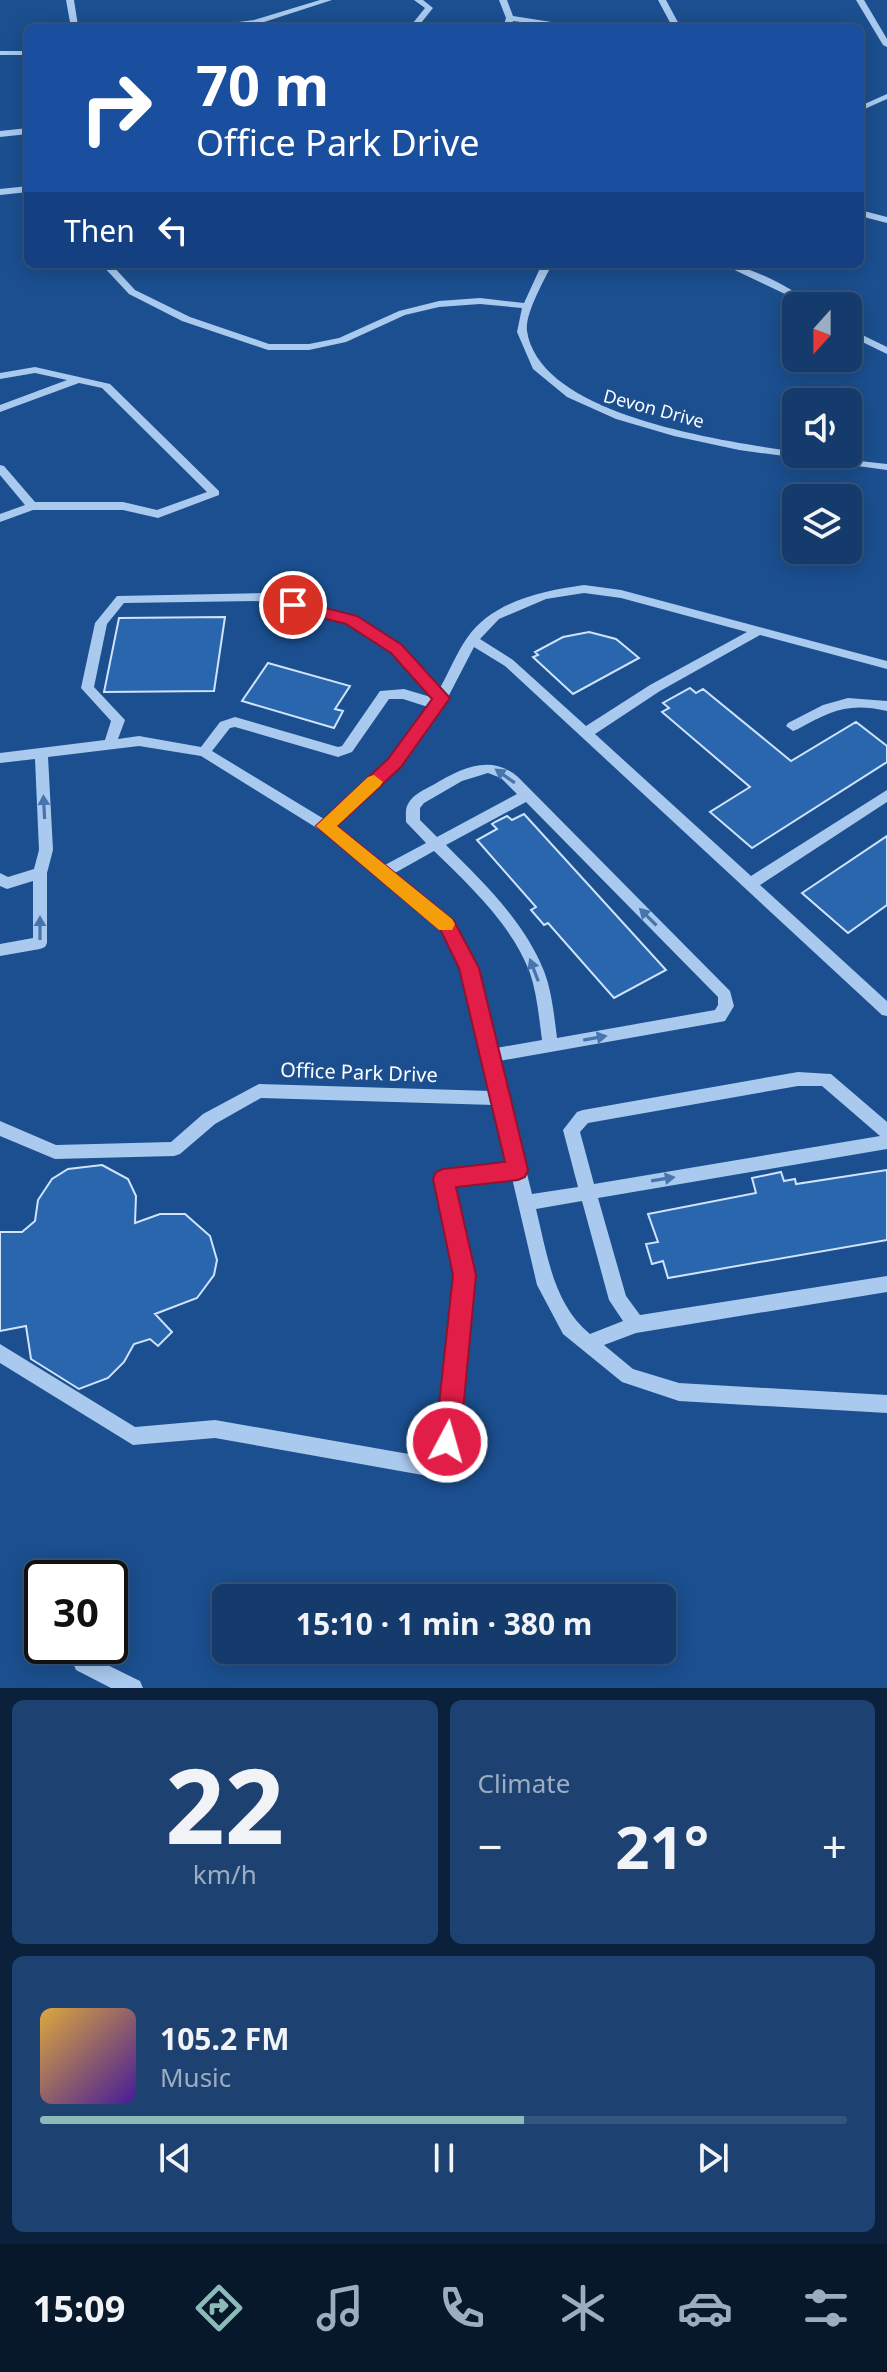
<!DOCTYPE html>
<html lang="en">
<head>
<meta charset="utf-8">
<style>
  :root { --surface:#143b6b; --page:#1d4271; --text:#f1f3f6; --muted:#9dadc1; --line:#33557e; --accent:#8bbbb9 }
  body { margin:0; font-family:"Noto Sans",sans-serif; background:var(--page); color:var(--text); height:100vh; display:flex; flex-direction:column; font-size:30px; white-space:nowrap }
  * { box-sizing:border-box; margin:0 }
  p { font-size:26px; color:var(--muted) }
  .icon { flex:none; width:44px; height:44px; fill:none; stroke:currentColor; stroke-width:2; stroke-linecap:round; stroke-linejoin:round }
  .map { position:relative; height:1688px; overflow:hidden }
  .sheet { display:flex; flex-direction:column; gap:12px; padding:12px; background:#0b203b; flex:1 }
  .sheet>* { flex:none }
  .banner { position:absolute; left:24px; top:24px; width:840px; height:244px; border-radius:12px; box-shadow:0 4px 20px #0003,0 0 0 2px var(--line); background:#1a4fa0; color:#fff; overflow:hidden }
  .needle { width:52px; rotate:201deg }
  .buttons { position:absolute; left:782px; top:292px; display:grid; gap:16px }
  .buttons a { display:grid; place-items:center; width:80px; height:80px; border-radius:12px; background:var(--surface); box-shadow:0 4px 20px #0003,0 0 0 2px var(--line); font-size:40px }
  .speed { position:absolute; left:24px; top:1560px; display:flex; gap:16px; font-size:40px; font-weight:700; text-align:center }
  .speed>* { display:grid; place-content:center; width:104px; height:104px; border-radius:50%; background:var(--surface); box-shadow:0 4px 20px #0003,0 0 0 2px var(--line); line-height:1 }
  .speed .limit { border:4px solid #111; border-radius:12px; background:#fff; color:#111 }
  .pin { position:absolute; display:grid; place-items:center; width:68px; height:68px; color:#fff; margin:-34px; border:4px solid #fff; border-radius:50%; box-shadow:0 2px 8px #0007 }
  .me { position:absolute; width:88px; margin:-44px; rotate:6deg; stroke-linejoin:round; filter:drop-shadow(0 0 6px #0008) }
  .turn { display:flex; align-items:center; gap:28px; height:168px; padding:0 40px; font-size:36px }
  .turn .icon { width:104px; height:104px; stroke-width:2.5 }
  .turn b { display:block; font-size:56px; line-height:68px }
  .then { display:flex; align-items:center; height:76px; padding:0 40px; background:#0003; gap:16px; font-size:30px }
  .big { font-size:60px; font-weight:700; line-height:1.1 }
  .sheet .tile { flex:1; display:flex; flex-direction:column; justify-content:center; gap:12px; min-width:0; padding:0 28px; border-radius:12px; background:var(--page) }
  .sheet .dial { align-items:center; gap:0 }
  .dial b { font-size:104px; line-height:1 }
  .song { display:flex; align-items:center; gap:24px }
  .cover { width:96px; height:96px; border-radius:12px; background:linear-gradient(135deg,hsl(40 70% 55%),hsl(260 70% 35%)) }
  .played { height:8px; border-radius:4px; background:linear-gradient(90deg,var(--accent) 60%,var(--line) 60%) }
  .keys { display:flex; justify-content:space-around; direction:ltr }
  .heat { display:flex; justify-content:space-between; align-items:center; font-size:44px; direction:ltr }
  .sheet .tiles { flex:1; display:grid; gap:12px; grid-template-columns:1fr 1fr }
  .tile:last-child { grid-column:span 2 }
  .trip { position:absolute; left:212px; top:1584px; width:464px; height:80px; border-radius:12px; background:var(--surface); box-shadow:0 4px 20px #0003,0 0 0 2px var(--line); font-weight:700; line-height:80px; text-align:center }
  .menu { display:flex; height:128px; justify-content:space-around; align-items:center; background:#08182b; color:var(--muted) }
  .menu .icon { width:56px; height:56px }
  .menu .selected { color:var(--accent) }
  .menu b { font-size:36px; color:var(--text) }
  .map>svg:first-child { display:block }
</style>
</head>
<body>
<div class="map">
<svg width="887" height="1688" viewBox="0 0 887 1688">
  <rect width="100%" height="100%" fill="#1b4f8f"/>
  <!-- building -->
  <path fill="#2a66ad" stroke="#cfe3fa" stroke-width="2" d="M225,617l-11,74 -110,1 15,-74z
    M589,632l27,7 23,19 -66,36 -40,-37 5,-2 -3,-3 28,-15z
    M268,663l82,23 -15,23 8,2 -9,17 -92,-27z
    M690,688l6,5 7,-4 88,72 65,-39 31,24v16l-135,86 -42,-36 40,-25 -88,-75 7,-4 -6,-5z
    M524,814l142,156 -52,28 -66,-75 -4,2 -13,-15 5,-3 -59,-67 20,-11 -5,-5 3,-2 12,-6 5,4z
    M887,836v69l-39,28 -46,-40z
    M102,1165l26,14 8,17 -1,27 25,-9h25l25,22 7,24 -3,15 -17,23 -42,16 17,18 -14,14 -8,-7 -16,5 -10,18 -16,16 -29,11 -48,-30 -5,-33 -26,5v-99h22l13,-11 3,-21 14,-21 16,-10z
    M887,1170v70l-219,38 -5,-17 -11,3 -6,-20 12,-2 -10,-28 108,-21 -4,-15 29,-6 3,9 11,-2 1,5z"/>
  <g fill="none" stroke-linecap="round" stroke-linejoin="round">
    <!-- minor -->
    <path fill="#a9c9ee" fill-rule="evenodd" d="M66,0h8l4,26 66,-4 71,3 39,-5 66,-20h12l-74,24 -33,4h-154z
      M414,0h9l10,8 -16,20h-8l16,-20z
      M499,0h8l6,16 70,11 -14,1 -56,-7 -2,7h-8l3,-10z
      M658,0h8l15,28h-8z
      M856,0h8l23,39v8l-4,-2z
      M0,51h28v4h-28z
      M887,94v5l-27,12v-5z
      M28,128v6l-28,3v-6z
      M28,186v6l-28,3v-6z
      M860,210l27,7v6l-27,-7z
      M101,264h10l24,26 55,27 79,27h40l30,-6 60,-27 40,-10 41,-3 44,5 18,-39h10c-8,17 -27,49 -25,67 13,86 199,110 269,121v2l91,10v6l-148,-20 -65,-14 -58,-17 -49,-22 -34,-28 -16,-37 5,-24 -42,-4 -41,3 -34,8 -59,27 -37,8h-41l-86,-29 -53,-27z
      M722,264c25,0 73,25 92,42h-12l-17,-12z
      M848,328l39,19v7l-39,-19z
      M35,367l75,17 109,107v4l-61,23 -35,-8h-90l-33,12v-8l25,-9 -25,-30v-10l4,1 31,36h88l34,8 50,-18 -105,-104 -23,-5 -79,29v-7l67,-25 -32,-7 -35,6v-6z
      M584,585l37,5 266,71v8l-127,-34 -100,56 -65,43 156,142 136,-86v12l-127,83 127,116v15l-5,-1 -377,-349 -31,-19 -28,54 -46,65 -66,60 49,40 43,-23 -20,-21c0,-6 -1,-13 2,-18 5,-10 16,-14 25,-19 27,-16 57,-32 85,-8l212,214 4,15 -9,15 -5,1 -221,39 33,133 46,-7 -15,-57 14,-18 6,-2 215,-38 33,2 56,48v27l-289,49 28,98 14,19 247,-39v16l-251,41 -32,12 29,24 46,14 208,12v18l-208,-12 -57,-19 -59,-48 -26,-49 -25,-107 -59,7 21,90 -20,195 -2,7 -7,2 -230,-41 -82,7 -133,-82v-19l135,83 80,-7 222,39 19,-184 -21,-96 2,-5 6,-3 65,-7 -14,-59 -233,-7 -46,26 -35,30 -6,2 -119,3 -55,-23v-15l56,24 115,-3 32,-28 56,-30 232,7 -29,-123 -20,-38 -122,-100 -119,-74 -62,-10 -91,11 5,93 -6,23v70l-2,4 -5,2 -40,7v-12l33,-6v-57l-26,8 -7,-3v-13l8,4 26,-8 5,-19 -4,-91 -35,4v-10l105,-13 6,-19 -30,-33 14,-65 22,-27 147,-3 92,24 44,29 40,42c9,-16 16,-34 27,-50 26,-37 75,-47 117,-53zM584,593l37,5 126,34 -97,53 -64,41 -73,-66 -33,-21 19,-20 47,-20zM264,601l84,22 44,29 42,46 -30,-9 -24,2 -38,55 -4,1 -103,-30 -15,5 -19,25 -62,-11 -21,3 7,-19 -31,-33 13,-63 17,-21zM389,699h14l25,8 -38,53 -66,59 -112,-68 18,-23 5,-1 103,30 14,-5zM488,773l13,5 16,16 -80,43 -17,-17v-12l4,-5 38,-22zM526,802l192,195v8l-3,5 -158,28c-3,-23 -5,-46 -13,-67 -20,-50 -61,-89 -98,-126zM434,851c36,35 78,74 96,122 7,21 9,45 12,67l-46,8 -20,-80 -24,-46 -59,-48zM798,1086h24l58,50 -286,48 -14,-52 8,-9zM582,1201l27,99 14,21 -33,13c-37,-30 -43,-81 -54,-125z
      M848,698l39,3v10c-39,-9 -56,0 -89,18l-5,2 -7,-5 2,-3 35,-18z
      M83,1653l57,28 3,7h-32l-35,-18 -3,-7 3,-7z"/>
  </g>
  <!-- one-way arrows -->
  <defs><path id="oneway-solid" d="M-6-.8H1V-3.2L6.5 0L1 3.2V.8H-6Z" transform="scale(2)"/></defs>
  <g fill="#4674ac">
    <use href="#oneway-solid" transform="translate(505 776) rotate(-145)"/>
    <use href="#oneway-solid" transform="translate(44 807) rotate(-93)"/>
    <use href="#oneway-solid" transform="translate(648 917) rotate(-135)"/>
    <use href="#oneway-solid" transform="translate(40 928) rotate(-90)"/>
    <use href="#oneway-solid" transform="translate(534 970) rotate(-111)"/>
    <use href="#oneway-solid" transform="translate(595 1038) rotate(-10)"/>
    <use href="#oneway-solid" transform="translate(663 1179) rotate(-9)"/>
  </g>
  <!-- route -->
  <path fill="#e11d48" stroke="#92132f" stroke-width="2" d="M293,600l64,16 45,29 48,53 -49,69 -64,59 117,95 25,47 49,202 -3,7 -7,3 -62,7 20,88 -16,167 -4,8 -9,4 -8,-4 -4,-8 18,-167 -20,-96 3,-7 7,-3 62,-7 -46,-194 -18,-37 -125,-105 72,-67 44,-60 -41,-46 -45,-29 -58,-15 -3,-4z"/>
  <!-- slow -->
  <path fill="#f59e0b" d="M374,775l9,7 -3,4 -43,40 115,93 3,5 -3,6h-13l-123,-104 52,-49z"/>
  <g text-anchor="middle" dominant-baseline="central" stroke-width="8" stroke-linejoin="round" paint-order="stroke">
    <!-- far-street labels -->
    <g font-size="18" fill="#fff" stroke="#1b4f8f">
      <text transform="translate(654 408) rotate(15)">Devon Drive</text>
    </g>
    <!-- street labels -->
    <g font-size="20" fill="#fff" stroke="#1b4f8f">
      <text transform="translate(359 1072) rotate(2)">Office Park Drive</text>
    </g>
  </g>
</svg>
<div class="buttons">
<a><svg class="needle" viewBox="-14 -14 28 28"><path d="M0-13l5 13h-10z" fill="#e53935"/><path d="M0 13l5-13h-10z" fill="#9dadc1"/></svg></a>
<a><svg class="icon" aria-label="sound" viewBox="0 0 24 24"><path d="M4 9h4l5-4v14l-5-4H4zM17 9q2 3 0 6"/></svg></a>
<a><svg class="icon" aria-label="layers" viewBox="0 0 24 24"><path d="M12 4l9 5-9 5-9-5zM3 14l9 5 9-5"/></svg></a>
</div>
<div class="speed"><div class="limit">30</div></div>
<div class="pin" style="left:293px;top:605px;background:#d93025"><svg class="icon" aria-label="arrive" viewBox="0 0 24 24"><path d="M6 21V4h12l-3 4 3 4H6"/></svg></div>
<svg class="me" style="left:447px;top:1442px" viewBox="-20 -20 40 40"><circle r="17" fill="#e11d48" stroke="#fff" stroke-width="3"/><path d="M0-11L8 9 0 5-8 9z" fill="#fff"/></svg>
<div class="trip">15:10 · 1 min · 380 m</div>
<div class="banner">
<div class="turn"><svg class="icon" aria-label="right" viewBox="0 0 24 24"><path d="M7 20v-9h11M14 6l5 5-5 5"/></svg><div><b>70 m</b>Office Park Drive</div></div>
<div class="then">Then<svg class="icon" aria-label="left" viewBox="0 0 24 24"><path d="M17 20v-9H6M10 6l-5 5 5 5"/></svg></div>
</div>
</div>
<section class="sheet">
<div class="tiles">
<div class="tile dial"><b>22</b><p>km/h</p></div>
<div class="tile"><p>Climate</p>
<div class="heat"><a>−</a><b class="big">21°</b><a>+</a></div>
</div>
<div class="tile">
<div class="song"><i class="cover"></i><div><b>105.2 FM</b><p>Music</p></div></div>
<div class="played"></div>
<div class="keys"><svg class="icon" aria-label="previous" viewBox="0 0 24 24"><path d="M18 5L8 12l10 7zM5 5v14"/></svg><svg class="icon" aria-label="pause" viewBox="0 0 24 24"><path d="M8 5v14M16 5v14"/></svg><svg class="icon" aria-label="next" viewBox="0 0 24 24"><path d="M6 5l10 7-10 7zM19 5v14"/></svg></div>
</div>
</div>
</section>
<nav class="menu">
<b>15:09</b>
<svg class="icon selected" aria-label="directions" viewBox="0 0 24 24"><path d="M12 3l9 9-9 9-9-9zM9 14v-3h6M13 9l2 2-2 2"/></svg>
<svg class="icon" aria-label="music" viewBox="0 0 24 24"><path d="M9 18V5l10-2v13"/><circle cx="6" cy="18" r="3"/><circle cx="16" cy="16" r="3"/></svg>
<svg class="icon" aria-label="phone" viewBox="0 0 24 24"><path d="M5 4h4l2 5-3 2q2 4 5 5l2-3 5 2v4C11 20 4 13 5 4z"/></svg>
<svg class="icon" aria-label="climate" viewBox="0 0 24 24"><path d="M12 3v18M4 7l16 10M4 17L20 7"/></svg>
<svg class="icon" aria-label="car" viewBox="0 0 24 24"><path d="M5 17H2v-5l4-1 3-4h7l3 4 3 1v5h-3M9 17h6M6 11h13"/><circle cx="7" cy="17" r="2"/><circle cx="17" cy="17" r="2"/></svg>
<svg class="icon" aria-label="filters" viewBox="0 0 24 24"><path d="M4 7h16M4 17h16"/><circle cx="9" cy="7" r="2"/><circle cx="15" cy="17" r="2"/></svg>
</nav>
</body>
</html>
